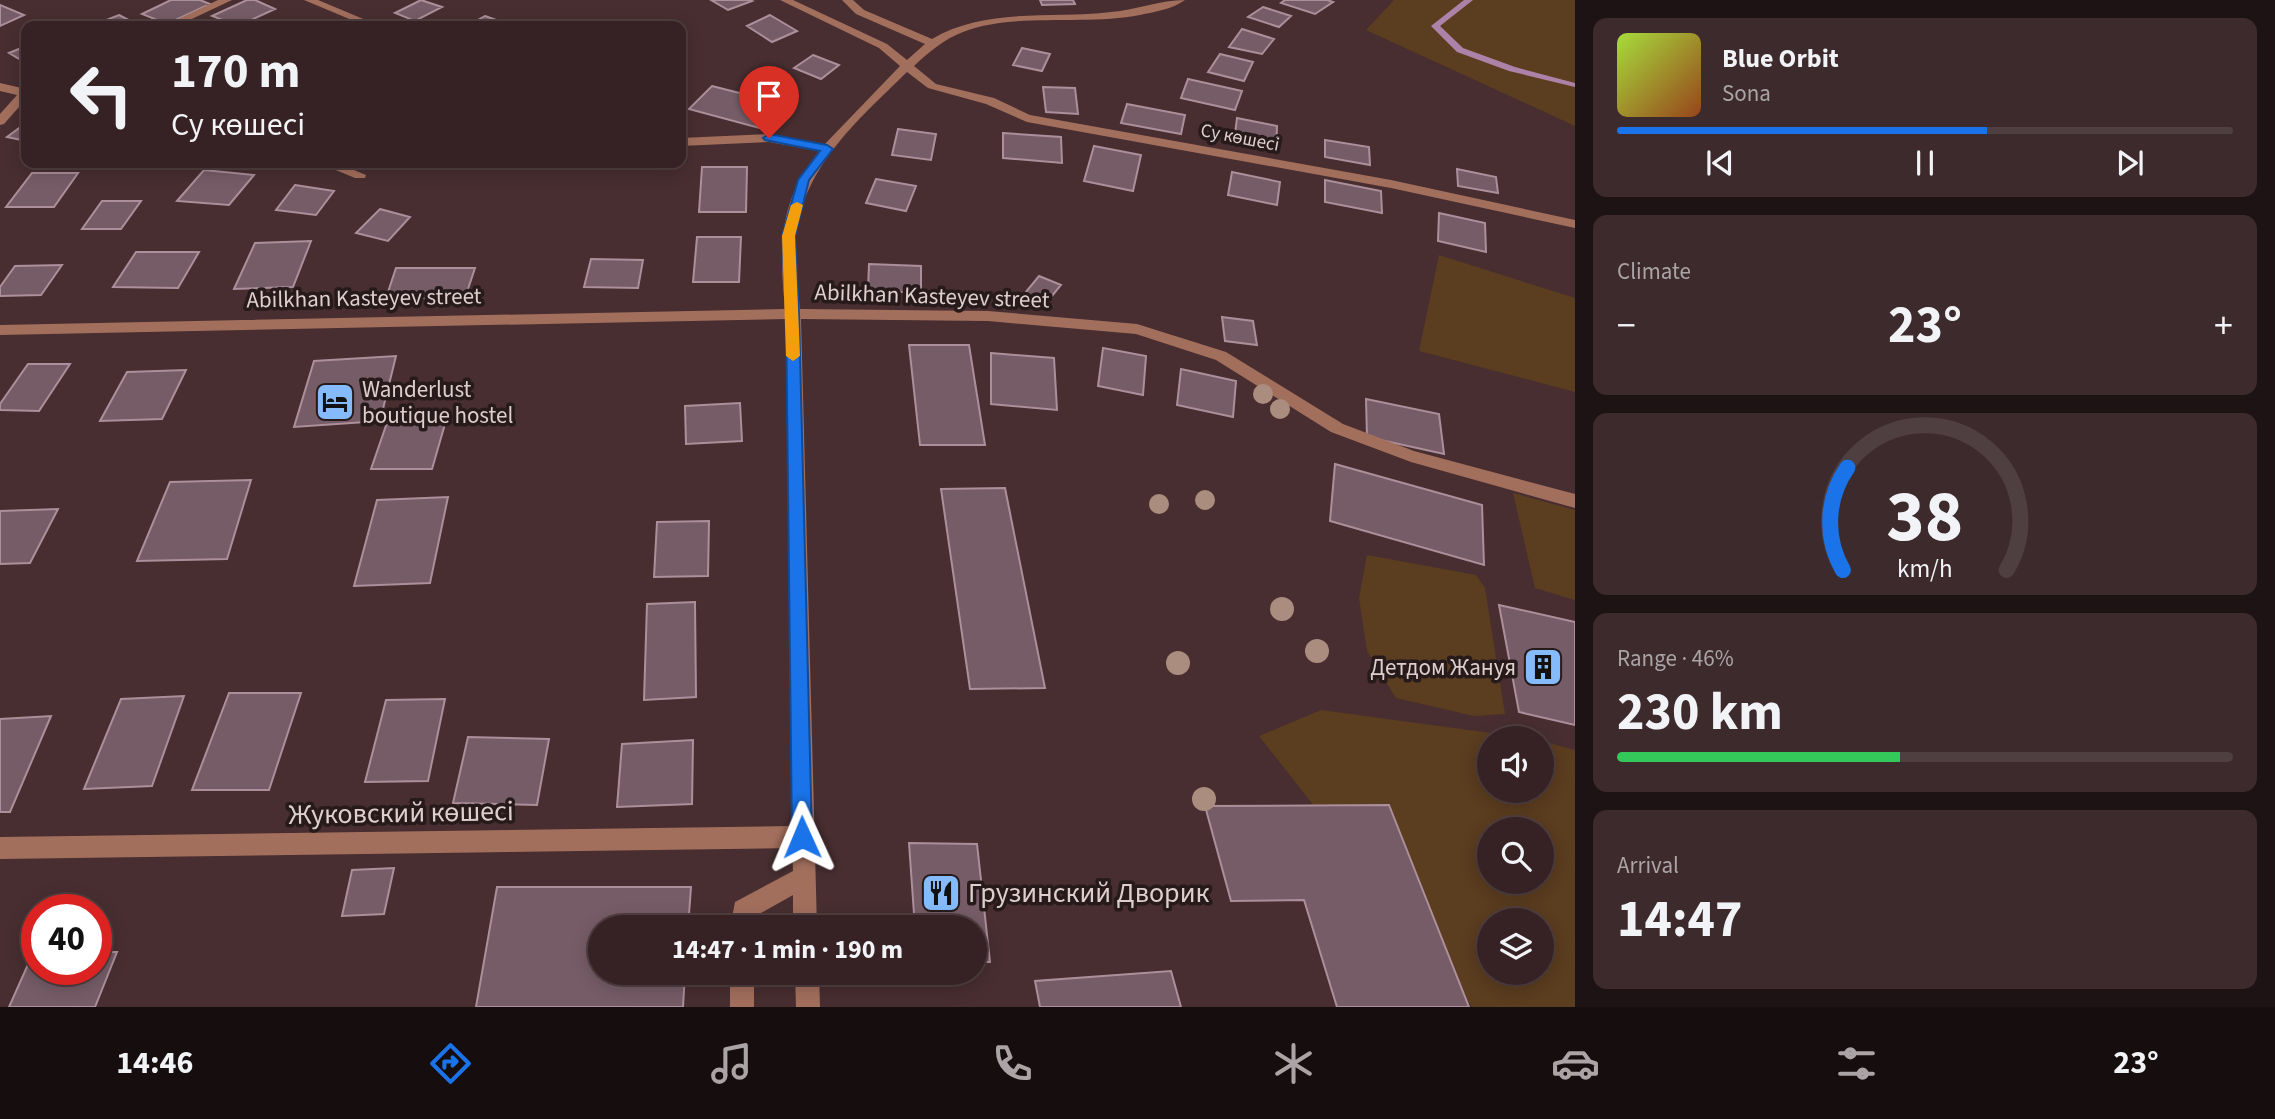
<!DOCTYPE html>
<html lang="en">
<head>
<meta charset="utf-8">
<style>
  :root { --surface:#362224; --page:#3d2a2c; --text:#f1f3f6; --muted:#aaa4a6; --line:#503f41; --accent:#1a73e8 }
  body { margin:0; font-family:"Source Sans 3",sans-serif; background:var(--page); color:var(--text); height:100vh; display:flex; flex-direction:column; font-size:26px; white-space:nowrap }
  * { box-sizing:border-box; margin:0 }
  p { font-size:23px; color:var(--muted) }
  .icon { flex:none; width:38px; height:38px; fill:none; stroke:currentColor; stroke-width:2; stroke-linecap:round; stroke-linejoin:round }
  .map { position:relative; flex:1; overflow:hidden }
  .panel { display:flex; flex-direction:column; gap:18px; padding:18px; background:#1e1314; width:700px }
  .panel>* { flex:none }
  .hud { position:absolute; left:21px; top:21px; width:665px; height:147px; border-radius:14px; box-shadow:0 4px 18px #0003,0 0 0 2px var(--line); background:#362224; color:var(--text); overflow:hidden }
  .fabs { position:absolute; left:1477px; top:726px; display:grid; gap:14px }
  .fabs a { display:grid; place-items:center; width:77px; height:77px; border-radius:50%; background:var(--surface); box-shadow:0 4px 18px #0003,0 0 0 2px var(--line); font-size:35px }
  .speed { position:absolute; left:21px; top:894px; display:flex; gap:14px; font-size:35px; font-weight:700; text-align:center }
  .speed>* { display:grid; place-content:center; width:91px; height:91px; border-radius:50%; background:var(--surface); box-shadow:0 4px 18px #0003,0 0 0 2px var(--line); line-height:1 }
  .speed .limit { border:10px solid #d22; background:#fff; color:#111 }
  .pin { position:absolute; display:grid; place-items:center; width:60px; height:60px; color:#fff; margin:-72px -30px; border-radius:50% 50% 50% 0; rotate:-45deg; box-shadow:0 0 7px #0007 }
  .pin .icon { rotate:45deg }
  .me { position:absolute; width:77px; margin:-38px; rotate:359deg; stroke-linejoin:round; filter:drop-shadow(0 0 5px #0008) }
  .turn { display:flex; align-items:center; gap:24px; height:147px; padding:0 35px; font-size:32px }
  .turn .icon { width:91px; height:91px; stroke-width:2.5 }
  .turn b { display:block; font-size:49px; line-height:60px }
  .big { font-size:52px; font-weight:700; line-height:1.1 }
  .panel .widget { flex:1; display:flex; flex-direction:column; justify-content:center; gap:10px; min-width:0; padding:0 24px; border-radius:14px; background:var(--page) }
  .panel .dial { align-items:center; gap:0 }
  .dial svg { height:182px; overflow:visible; fill:none; stroke:var(--line); stroke-width:7; stroke-linecap:round; text-anchor:middle }
  .dial text { fill:var(--text); stroke:none }
  .song { display:flex; align-items:center; gap:21px }
  .cover { width:84px; height:84px; border-radius:10px; background:linear-gradient(135deg,hsl(80 70% 55%),hsl(20 70% 35%)) }
  .played { height:7px; border-radius:4px; background:linear-gradient(90deg,var(--accent) 60%,var(--line) 60%) }
  .keys { display:flex; justify-content:space-around; direction:ltr }
  .heat { display:flex; justify-content:space-between; align-items:center; font-size:38px; direction:ltr }
  .charge { height:10px; border-radius:5px; background:linear-gradient(90deg,#34c759 46%,var(--line) 0) }
  .trip { position:absolute; left:588px; top:915px; width:399px; height:70px; border-radius:35px; background:var(--surface); box-shadow:0 4px 18px #0003,0 0 0 2px var(--line); font-weight:700; line-height:70px; text-align:center }
  .tabs { display:flex; height:112px; justify-content:space-around; align-items:center; background:#160e0e; color:var(--muted) }
  .tabs .icon { width:49px; height:49px }
  .tabs .on { color:var(--accent) }
  .tabs b { font-size:32px; color:var(--text) }
  main { display:flex; flex:1; min-height:0 }
  .map>svg:first-child { display:block }
</style>
</head>
<body>
<main>
<div class="map">
<svg width="1575" height="1007" viewBox="0 0 1575 1007">
  <rect width="100%" height="100%" fill="#482e30"/>
  <!-- green -->
  <path fill="#5b3d1f" fill-rule="evenodd" d="M1394,0h181v126l-209,-96z
    M1439,255l136,43v94l-156,-41z
    M1513,493l62,17v90l-40,-12z
    M1367,555l109,20 9,13 20,126 -31,2 -78,-18 -29,-47 -8,-53z
    M1321,710l207,28h-39v53h53v-50l33,9v257h-103l-213,-271zM1489,830h53v52h-53zM1489,920h53v53h-53z"/>
  <g fill="none" stroke-linecap="round" stroke-linejoin="round">
    <!-- stream -->
    <path fill="#ad82a8" fill-rule="evenodd" d="M1464,0h9l-33,26 23,22 52,19 60,16v4l-66,-16 -52,-19 -26,-26z"/>
  </g>
  <!-- building -->
  <path fill="#765c67" stroke="#ac8f9b" stroke-width="2" d="M171,0h29l10,4 -43,20 -25,-10z
    M247,0h8l20,9 -37,17 -26,-10z
    M421,0l21,7 -27,14 -20,-8z
    M711,0h38l3,1 -24,9z
    M1040,0h33l2,4 -33,1z
    M1285,0h42l6,2 -18,12 -34,-11z
    M0,5l24,10 -24,11z
    M1263,7l28,9 -12,11 -31,-10z
    M119,15l21,11h-49z
    M770,15l27,16 -25,11 -25,-16z
    M485,16l28,10h-46z
    M1242,29l32,10 -12,15 -33,-7z
    M26,46v17l-17,-10z
    M1022,48l28,6 -8,17 -29,-6z
    M1220,54l33,8 -9,19 -36,-9z
    M813,55l26,10 -18,14 -27,-11z
    M1188,79l54,12 -7,19 -54,-12z
    M712,86l78,20 -27,23 -74,-20z
    M1043,87l32,1 3,26 -32,-2z
    M1127,104l58,11 -4,19 -60,-11z
    M1237,118l40,8 -1,24 -42,-8z
    M26,123v18l-19,-4z
    M898,129l38,5 -5,26 -39,-5z
    M1003,133l58,4 1,26 -59,-5z
    M1325,140l44,7 1,18 -45,-8z
    M1094,146l47,9 -8,36 -49,-10z
    M702,167h45l-1,45h-47z
    M1457,169l39,8 2,16 -40,-7z
    M204,170l50,5 -25,30 -52,-4z
    M1232,172l48,10 -3,23 -49,-10z
    M32,173h46l-24,34h-48z
    M876,179l40,7 -10,25 -40,-8z
    M1325,180l56,11 1,22 -57,-11z
    M295,185l39,6 -18,24 -40,-5z
    M102,201h39l-20,28h-39z
    M380,209l30,8 -22,24 -32,-8z
    M1439,213l46,10 1,29 -48,-11z
    M697,237h44l-2,45h-46z
    M311,241l-18,46 -59,2 21,-46z
    M136,252h63l-21,36 -65,-1z
    M591,259l52,1 -5,28 -54,-1z
    M869,264l52,2v27l-53,-3z
    M62,265l-21,30 -41,1v-9l15,-21z
    M396,268h79l-10,30h-79z
    M1039,276l22,9 -14,17 -22,-9z
    M1222,317l31,4 4,24 -32,-4z
    M909,345h60l16,100h-65z
    M1103,348l43,8 -3,39 -45,-9z
    M991,353l63,5 3,52 -66,-6z
    M396,356l-16,65 -86,6 20,-66z
    M28,364h42l-31,47 -39,-1v-6z
    M1181,369l55,12 -3,36 -56,-12z
    M186,370l-24,49 -62,2 27,-49z
    M1366,399l73,15 5,40 -77,-17z
    M740,403l2,38 -56,3 -1,-38z
    M389,417h58l-15,52h-61z
    M1335,464l147,41 2,60 -154,-44z
    M251,480l-24,79 -90,2 33,-79z
    M1005,488l40,200 -75,1 -29,-200z
    M448,497l-18,86 -76,3 23,-86z
    M58,509l-28,54 -30,1v-53z
    M709,521l-1,55 -54,1 3,-55z
    M695,602l1,95 -52,3 3,-96z
    M1499,605l76,17v103l-56,-13z
    M229,693h72l-32,97h-77z
    M184,696l-32,90 -68,3 37,-90z
    M445,699l-17,82 -63,1 21,-82z
    M51,716l-41,96h-10v-93z
    M468,737l81,2 -12,66 -84,-2z
    M693,740l-1,64 -75,3 5,-63z
    M1389,805l80,202h-132l-33,-107 -73,1 -26,-95z
    M909,843l68,1 13,118h-15v-34h-60z
    M394,868l-10,46 -42,2 10,-46z
    M497,887h194l-3,41h-88v45h85l-2,34h-207z
    M34,951h3v19h59v-18h21l-22,55h-86z
    M1171,971l10,36h-141l-5,-26z"/>
  <g fill="none" stroke-linecap="round" stroke-linejoin="round">
    <!-- minor -->
    <path fill="#a36f5d" fill-rule="evenodd" d="M218,0h14l-55,26h-13z
      M304,0h14l62,26h-14z
      M780,0h13l94,44 20,16 18,-16 -69,-30 -14,-14h11l11,10 68,29c54,-32 120,-20 179,-27 25,-2 50,-12 74,-12 -12,9 -31,12 -45,15 -55,11 -127,-3 -177,17 -19,7 -34,20 -49,34l22,18 58,14 36,17 361,65 184,40v8l-184,-40 -364,-66 -41,-18 -58,-16 -21,-16c-50,49 -107,97 -112,172 -2,22 3,44 5,65l188,2 149,13 89,28 117,72 71,27 161,43v14l-164,-46 -80,-30 -115,-72 -80,-26 -148,-13 -187,-2 16,609h-24v-33l-39,22v11h-24l5,-26 58,-31 -1,-23 -792,11v-22l792,-11 -6,-507 -786,16v-10l785,-16c-6,-63 -7,-106 34,-158l-50,-9 -88,4v-8l88,-4 55,11 76,-79 -21,-18z
      M0,83l26,6v10l-22,25 -4,1v-11l17,-19 -17,-4z
      M319,163h18l29,12 -1,3h-10z
      M730,973h24v34h-24z
      M795,973h24l1,34h-24z"/>
  </g>
  <!-- trees -->
  <g fill="#aa8d7e">
    <circle cx="1263" cy="394" r="10"/>
    <circle cx="1280" cy="409" r="10"/>
    <circle cx="1205" cy="500" r="10"/>
    <circle cx="1159" cy="504" r="10"/>
    <circle cx="1282" cy="609" r="12"/>
    <circle cx="1317" cy="651" r="12"/>
    <circle cx="1178" cy="663" r="12"/>
    <circle cx="1204" cy="799" r="12"/>
  </g>
  <!-- route -->
  <path fill="#1a73e8" stroke="#114b97" stroke-width="2" d="M769,134l58,11 6,4 -24,31 -14,56 4,78 13,523 -3,7 -7,3 -7,-3 -3,-7 -6,-523 -4,-78 16,-56 22,-29 -55,-11 -2,-2z"/>
  <!-- slow -->
  <path fill="#f59e0b" d="M797,202l6,3 -8,31 5,120 -7,5 -7,-5 -4,-120 9,-31z"/>
  <!-- icons -->
  <defs>
    <g id="hotel-square" transform="scale(2.0125)"><rect x="-9" y="-9" width="18" height="18" rx="4" fill="#85bbfb" stroke="#261a1b"/><path d="M-6-4.5h1.5V1H6V5H4.5V3h-9V5H-6ZM-4 0a1.8 1.8 0 1 1 3.6 0ZM.5 0V-2.5h3Q6-2.5 6 0Z" fill="#111"/></g>
    <g id="building-square" transform="scale(2.0125)"><rect x="-9" y="-9" width="18" height="18" rx="4" fill="#85bbfb" stroke="#261a1b"/><path d="M-4-6H4V6H1V3H-1V6H-4ZM-2.5-4.3h1.7v1.8h-1.7ZM.8-4.3h1.7v1.8H.8ZM-2.5-1h1.7V.8h-1.7ZM.8-1h1.7V.8H.8Z" fill="#111"/></g>
    <g id="restaurant-square" transform="scale(2.0125)"><rect x="-9" y="-9" width="18" height="18" rx="4" fill="#85bbfb" stroke="#261a1b"/><path d="M-5-6h1v4h1v-4h1v4h1v-4h1v5L-1.5 .5V6h-2V.5L-5-1ZM5-6V6H3V1.5H1.5Q1.5-4 5-6Z" fill="#111"/></g>
  </defs>
  <g fill-rule="evenodd">
    <use href="#hotel-square" x="335" y="402"/>
    <use href="#building-square" x="1543" y="667"/>
    <use href="#restaurant-square" x="941" y="893"/>
  </g>
  <g text-anchor="middle" dominant-baseline="central" stroke-width="7" stroke-linejoin="round" paint-order="stroke">
    <!-- far-street labels -->
    <g font-size="19" fill="#dfcece" stroke="#261a1b">
      <text transform="translate(1240 138) rotate(11)">Су көшесі</text>
    </g>
    <!-- street labels -->
    <g font-size="23" fill="#dfcece" stroke="#261a1b">
      <text transform="translate(932 296) rotate(2)">Abilkhan Kasteyev street</text>
      <text transform="translate(364 298) rotate(-1)">Abilkhan Kasteyev street</text>
    </g>
    <!-- poi labels -->
    <g font-size="23" fill="#dfcece" stroke="#261a1b" text-anchor="start">
      <text x="362" y="389">Wanderlust<tspan x="362" dy="26">boutique hostel</tspan></text>
      <text x="1516" y="667" text-anchor="end">Детдом Жануя</text>
    </g>
    <!-- near-street labels -->
    <g font-size="28" fill="#dfcece" stroke="#261a1b">
      <text transform="translate(401 813) rotate(-1)">Жуковский көшесі</text>
    </g>
    <!-- near-poi labels -->
    <g font-size="28" fill="#dfcece" stroke="#261a1b" text-anchor="start">
      <text x="968" y="893">Грузинский Дворик</text>
    </g>
  </g>
</svg>
<div class="fabs">
<a><svg class="icon" aria-label="sound" viewBox="0 0 24 24"><path d="M4 9h4l5-4v14l-5-4H4zM17 9q2 3 0 6"/></svg></a>
<a><svg class="icon" aria-label="search" viewBox="0 0 24 24"><circle cx="10" cy="10" r="6"/><path d="M15 15l6 6"/></svg></a>
<a><svg class="icon" aria-label="layers" viewBox="0 0 24 24"><path d="M12 4l9 5-9 5-9-5zM3 14l9 5 9-5"/></svg></a>
</div>
<div class="speed"><div class="limit">40</div></div>
<div class="pin" style="left:769px;top:138px;background:#d93025"><svg class="icon" aria-label="arrive" viewBox="0 0 24 24"><path d="M6 21V4h12l-3 4 3 4H6"/></svg></div>
<svg class="me" style="left:802px;top:837px" viewBox="-20 -20 40 40"><path d="M0-17L14 15 0 8-14 15z" fill="#1a73e8" stroke="#fff" stroke-width="4"/></svg>
<div class="trip">14:47 · 1 min · 190 m</div>
<div class="hud">
<div class="turn"><svg class="icon" aria-label="left" viewBox="0 0 24 24"><path d="M17 20v-9H6M10 6l-5 5 5 5"/></svg><div><b>170 m</b>Су көшесі</div></div>
</div>
</div>
<section class="panel">
<div class="widget">
<div class="song"><i class="cover"></i><div><b>Blue Orbit</b><p>Sona</p></div></div>
<div class="played"></div>
<div class="keys"><svg class="icon" aria-label="previous" viewBox="0 0 24 24"><path d="M18 5L8 12l10 7zM5 5v14"/></svg><svg class="icon" aria-label="pause" viewBox="0 0 24 24"><path d="M8 5v14M16 5v14"/></svg><svg class="icon" aria-label="next" viewBox="0 0 24 24"><path d="M6 5l10 7-10 7zM19 5v14"/></svg></div>
</div>
<div class="widget"><p>Climate</p>
<div class="heat"><a>−</a><b class="big">23°</b><a>+</a></div>
</div>
<div class="widget dial"><svg viewBox="0 0 100 80">
<path d="M14 69A42 42 0 1 1 86 69"/>
<path d="M14 69A42 42 0 0 1 16 24" stroke="#1a73e8"/>
<text x="50" y="56" font-size="32" font-weight="700">38</text>
<text x="50" y="72" font-size="11">km/h</text>
</svg></div>
<div class="widget"><p>Range · 46%</p><b class="big">230 km</b><div class="charge"></div></div>
<div class="widget"><p>Arrival</p><b class="big">14:47</b></div>
</section>
</main>
<nav class="tabs">
<b>14:46</b>
<svg class="icon on" aria-label="directions" viewBox="0 0 24 24"><path d="M12 3l9 9-9 9-9-9zM9 14v-3h6M13 9l2 2-2 2"/></svg>
<svg class="icon" aria-label="music" viewBox="0 0 24 24"><path d="M9 18V5l10-2v13"/><circle cx="6" cy="18" r="3"/><circle cx="16" cy="16" r="3"/></svg>
<svg class="icon" aria-label="phone" viewBox="0 0 24 24"><path d="M5 4h4l2 5-3 2q2 4 5 5l2-3 5 2v4C11 20 4 13 5 4z"/></svg>
<svg class="icon" aria-label="climate" viewBox="0 0 24 24"><path d="M12 3v18M4 7l16 10M4 17L20 7"/></svg>
<svg class="icon" aria-label="car" viewBox="0 0 24 24"><path d="M5 17H2v-5l4-1 3-4h7l3 4 3 1v5h-3M9 17h6M6 11h13"/><circle cx="7" cy="17" r="2"/><circle cx="17" cy="17" r="2"/></svg>
<svg class="icon" aria-label="filters" viewBox="0 0 24 24"><path d="M4 7h16M4 17h16"/><circle cx="9" cy="7" r="2"/><circle cx="15" cy="17" r="2"/></svg>
<b>23°</b>
</nav>
</body>
</html>
